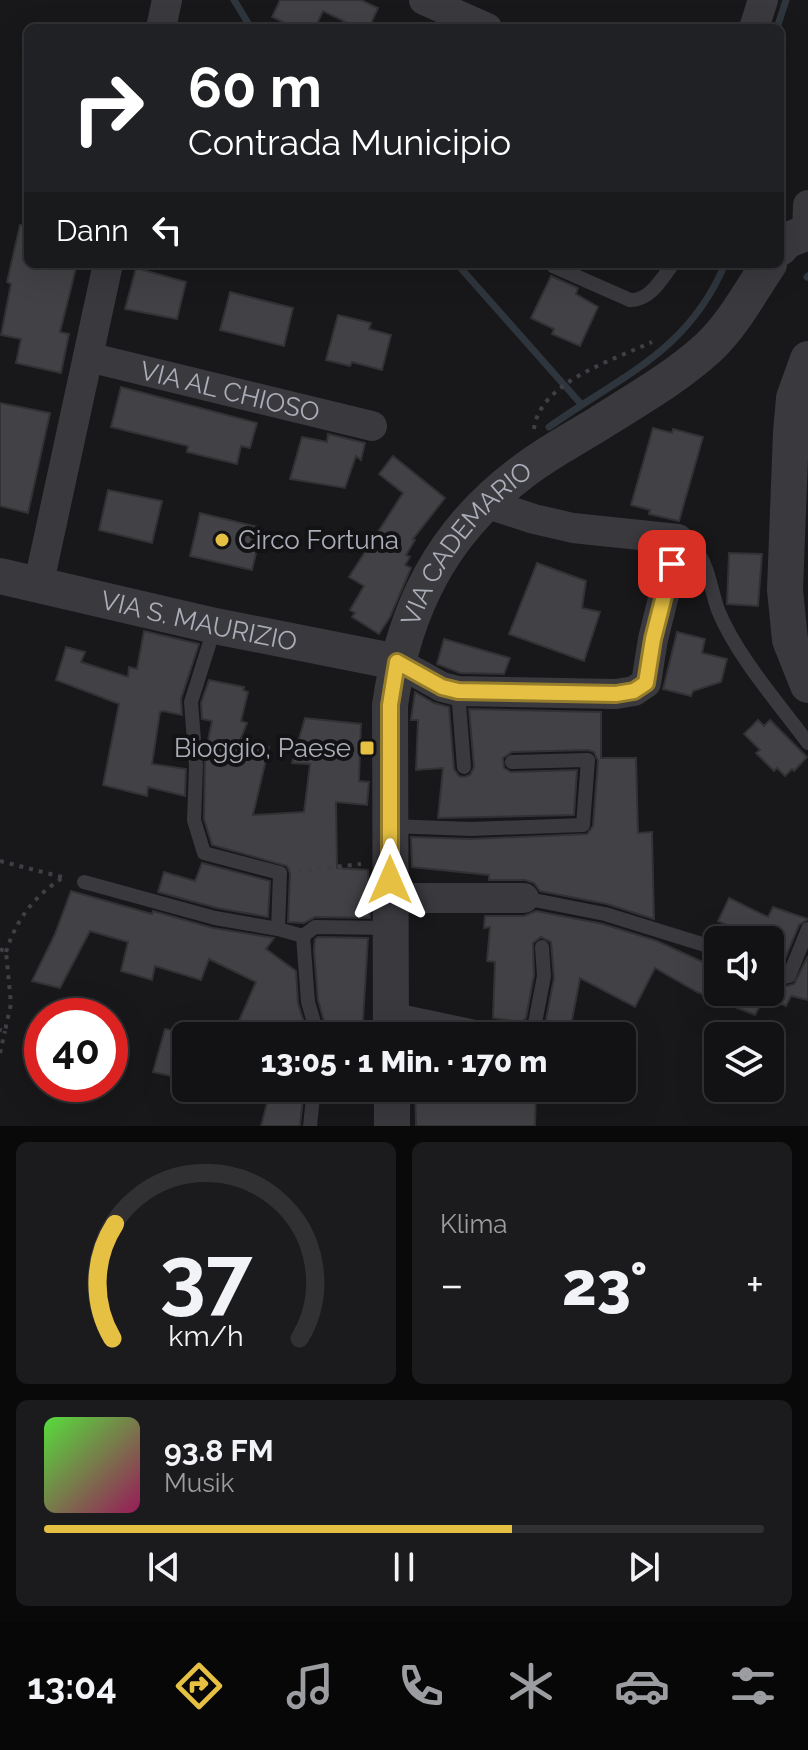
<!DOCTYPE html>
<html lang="de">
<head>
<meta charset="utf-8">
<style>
  :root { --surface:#121113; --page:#1b1a1c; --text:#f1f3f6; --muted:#9c9da0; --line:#313133; --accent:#e6c043 }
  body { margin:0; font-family:Raleway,sans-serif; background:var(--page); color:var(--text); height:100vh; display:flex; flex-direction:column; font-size:30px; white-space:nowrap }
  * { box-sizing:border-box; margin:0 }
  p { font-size:26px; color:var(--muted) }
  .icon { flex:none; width:44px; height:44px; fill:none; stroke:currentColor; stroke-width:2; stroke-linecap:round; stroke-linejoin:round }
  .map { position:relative; height:1126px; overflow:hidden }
  .side { display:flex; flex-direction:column; gap:16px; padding:16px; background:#0a090a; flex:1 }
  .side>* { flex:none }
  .top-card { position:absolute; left:24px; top:24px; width:760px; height:244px; border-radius:12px; box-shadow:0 8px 32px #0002,0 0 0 2px var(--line); background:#202124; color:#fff; overflow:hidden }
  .buttons { position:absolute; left:704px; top:926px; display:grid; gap:16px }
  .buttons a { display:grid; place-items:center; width:80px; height:80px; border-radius:12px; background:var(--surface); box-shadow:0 8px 32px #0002,0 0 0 2px var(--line); font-size:40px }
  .speed { position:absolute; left:24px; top:998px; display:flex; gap:16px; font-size:40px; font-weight:700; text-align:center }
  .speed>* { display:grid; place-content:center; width:104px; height:104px; border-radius:50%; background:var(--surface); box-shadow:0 8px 32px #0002,0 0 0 2px var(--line); line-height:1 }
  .speed .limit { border:12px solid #d22; background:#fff; color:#111 }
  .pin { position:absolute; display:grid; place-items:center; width:68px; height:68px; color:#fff; margin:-34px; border-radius:16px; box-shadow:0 4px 12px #0006 }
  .me { position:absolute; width:88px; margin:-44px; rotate:0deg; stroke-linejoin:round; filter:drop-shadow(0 0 6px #0008) }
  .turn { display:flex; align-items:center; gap:28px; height:168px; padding:0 32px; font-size:36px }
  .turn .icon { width:104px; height:104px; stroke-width:2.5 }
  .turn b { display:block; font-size:56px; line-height:68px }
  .then { display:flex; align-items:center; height:76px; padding:0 32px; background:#0003; gap:16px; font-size:30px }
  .big { font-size:60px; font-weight:800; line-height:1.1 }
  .side .tile { flex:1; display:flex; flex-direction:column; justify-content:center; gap:12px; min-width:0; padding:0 28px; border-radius:12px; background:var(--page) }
  .side .dial { align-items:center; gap:0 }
  .dial svg { height:208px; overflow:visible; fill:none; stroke:var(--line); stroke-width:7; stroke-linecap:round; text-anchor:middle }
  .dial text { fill:var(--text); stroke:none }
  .song { display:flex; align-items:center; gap:24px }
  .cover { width:96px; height:96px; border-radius:12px; background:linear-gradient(135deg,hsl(110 70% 55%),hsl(330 70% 35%)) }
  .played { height:8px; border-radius:4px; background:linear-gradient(90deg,var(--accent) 65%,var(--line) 65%) }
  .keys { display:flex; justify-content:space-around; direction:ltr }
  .heat { display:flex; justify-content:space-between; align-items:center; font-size:44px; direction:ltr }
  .side .tiles { flex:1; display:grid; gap:16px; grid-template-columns:1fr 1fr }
  .tile:last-child { grid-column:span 2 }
  .trip { position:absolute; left:172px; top:1022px; width:464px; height:80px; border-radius:12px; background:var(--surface); box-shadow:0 8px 32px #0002,0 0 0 2px var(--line); font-weight:800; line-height:80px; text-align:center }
  .dock { display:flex; height:128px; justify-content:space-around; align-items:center; background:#070708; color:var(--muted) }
  .dock .icon { width:56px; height:56px }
  .dock .current { color:var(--accent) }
  .dock b { font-size:36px; color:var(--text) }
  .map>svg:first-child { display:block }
</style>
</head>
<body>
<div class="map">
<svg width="808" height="1126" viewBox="0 0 808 1126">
  <rect width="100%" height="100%" fill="#181719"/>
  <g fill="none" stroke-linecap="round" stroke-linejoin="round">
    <!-- stream -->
    <path stroke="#2e353d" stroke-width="7" d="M234,0l17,28
      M777,28l9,-28
      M457,264l124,140
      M807,277l1,-1
      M549,427c73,-52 139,-75 176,-163"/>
  </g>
  <!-- building -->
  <path fill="#424246" stroke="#323235" stroke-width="2" d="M280,0h81l17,8 -9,20h-11l-35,-17 -8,17h-19l-24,-11z
    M20,225l8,1v38h49l-17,68 9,2 -8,39 -45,-10 5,-24 -20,-4 10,-51 -4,-2z
    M136,268l50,14 -9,37 -52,-10z
    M551,276l27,12 -2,6 22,13 -18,39 -28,-12 2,-5 -23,-11z
    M230,292l63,16 -9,38 -64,-16z
    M338,315l33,8 -2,6 22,6 -9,35 -30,-8 -2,4 -24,-6z
    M121,387l136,36 -7,25 -9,-2 -4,18 -50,-12 1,-6 -77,-19z
    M0,403l50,10 -22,100 -28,-7z
    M653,428l19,5 1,-4 30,8 -24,84 -30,-7 1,-4 -19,-5z
    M328,434l37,9 -4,17 -5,-4 -11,32 -55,-9 12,-42 25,5z
    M393,456l52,42 -32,41 2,1 -9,15 4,2 -5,8 6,3 -21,49 -11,17 -27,-17 3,-4 -5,-3 14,-24 -15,-9 54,-84 -24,-19z
    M108,490l54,11 -10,42 -53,-13z
    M200,513l62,15 -10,42 -62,-14z
    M729,553l33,1 -4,52 -31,-2z
    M537,563l49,18 -4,27 18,4 -16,49 -75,-27z
    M144,631l55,13 -18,55 1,16 -19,-4 -3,1 -8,52 34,5 -1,27 -37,-9 -1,9 -44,-11 16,-81 -63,-24 10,-33 19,5 -4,10 47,15 1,-10 8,2z
    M677,632l28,7 -3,14 25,6 -6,23 -28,9 -2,5 -28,-7z
    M444,639l66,19 -6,16 -44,-1 -23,-9z
    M209,680l35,7 -1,3 5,2 -7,29 6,2 -6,15 28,9 -16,68 51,-3 6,-48 -18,-1 13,-45 56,6 -2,57 10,1 -2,23 -31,-3 1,66 31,2 2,48 -55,-1 -11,6 -16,-1 2,-49 -3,-7 -75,-21 -8,-26 1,-64 7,-34 -10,-2 -1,-16z
    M415,692l19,11 15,4 5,62 5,7 5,1 6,-2 4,-8 -5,-58 132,3v46h35l2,75 14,-1 2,87 -47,-15 -67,-13 -6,-8 -9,-3h-36v-5l-77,-8 -1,-30 60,2 116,-5 6,-8 5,-65 -4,-9 -6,-2 -76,2 -9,6 1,10 7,4 66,-2 -3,45 -136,3 5,-50 -27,2 2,-50h-7z
    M758,720l6,6 6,-6 37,37 -13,14 -2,-2 -7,7 -8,-8 -3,3 -18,-18 4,-3 -16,-16z
    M202,863l68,18 -2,36 -51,-9 -59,-16 6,-20 31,9z
    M71,891l81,23 1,-3 60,17 61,10 -8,11 30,22 2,32 10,33h-43l-27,-13 18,-41 -47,-23 -8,21 -46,-14 -3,14 -31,-9 7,-29 -38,-11 -30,57 -28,-7 23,-47z
    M729,898l39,19 5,-10 35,12 -9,6 -17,41 -12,-4v-22h-43l6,-12 -15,-7z
    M536,911l67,13 54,17 61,28v23h49l-12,23 -58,-23 -42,-24 -20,39 -55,-29 -11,58h-33l9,-11 9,-47 -3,-36 -10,-5 -8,6 1,32 -8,43 -4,4 -29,-4 2,-56 -8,-1 3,-34 -6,1 1,-12h39z
    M318,937l50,1 -6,98h-34l-10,-36 -4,-50 1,-11z
    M808,956v44l-17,-4 -5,10 -16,-7v-16l13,4 11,-3z
    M165,1029l22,4 -11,44 -23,-5z
    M271,1088h33l-4,38h-39z
    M415,1088h121l-1,38h-119z"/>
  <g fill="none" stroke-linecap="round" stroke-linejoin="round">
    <!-- path -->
    <path stroke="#3f4045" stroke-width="4" stroke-dasharray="4 6" stroke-linecap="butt" d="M534,429c5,-47 82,-70 118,-87
      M0,861l62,16
      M298,871l63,-7
      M0,949l6,3 5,52 -6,27 -5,-1
      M6,952c11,-34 28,-56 58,-75
      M0,1053l5,-22"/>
    <!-- service -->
    <path stroke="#39393e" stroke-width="14" d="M553,266l77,34c20,1 32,-22 43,-36
      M678,539c30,8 31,47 40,71 18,45 61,94 90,133
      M215,626l-24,76 5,64 -2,54 10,33 76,20 -2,56 25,7 5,66 10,34
      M458,691l6,76
      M390,826l81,3 112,-4 5,-65 -76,2
      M84,882l131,36 63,11
      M524,898l81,16 113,35
      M303,936l12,-9 75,1
      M770,972l12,5 7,-1 19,-47
      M391,1009l127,27
      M522,1036l13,-13 9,-47 -2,-29
      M310,1126l4,-38"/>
    <!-- minor -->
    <g stroke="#39393e" stroke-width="30">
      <path d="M424,0l63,28"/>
      <path d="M161,28l6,-28"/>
      <path d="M754,28l9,-28"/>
      <path d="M807,232l1,-27"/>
      <path id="s1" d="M88,357l284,69"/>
      <path d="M38,587l70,-323"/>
      <path d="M397,662l45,25 16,4 158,3 18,-3 12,-8 7,-44 25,-100 -105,-11 -39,-9 -49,-16"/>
      <path d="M390,898h134"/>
    </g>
    <!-- tertiary -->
    <g stroke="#39393e" stroke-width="36">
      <path d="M780,248l6,-7 22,-9"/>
      <path d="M808,359l-14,39 -3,34 -6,158 5,50 18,45"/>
      <path id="s2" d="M0,576l215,50 182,36"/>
      <path id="s3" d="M391,1036l-1,-331c14,-96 52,-173 131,-232 24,-19 51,-33 77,-49 38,-24 77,-46 110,-76 25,-23 42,-56 61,-84"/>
      <path d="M392,1088v38"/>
    </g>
  </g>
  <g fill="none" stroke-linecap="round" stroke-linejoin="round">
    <!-- route casing -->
    <g stroke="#967d2c" stroke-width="20">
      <path id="route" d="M390,880v-175l7,-43 45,25 16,4 158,3 18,-3 12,-8 7,-44 19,-75"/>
    </g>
    <!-- route -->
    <use href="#route" stroke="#e6c043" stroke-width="14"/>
  </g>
  <!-- markers -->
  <g fill="#e6c043" stroke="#131214" stroke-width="3">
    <circle cx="222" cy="540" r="8"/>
    <rect x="359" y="740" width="16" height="16" rx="4"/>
  </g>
  <g text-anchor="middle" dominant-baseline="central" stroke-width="8" stroke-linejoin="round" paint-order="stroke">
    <!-- street labels -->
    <g font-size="26" fill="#abadb8" stroke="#131214">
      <text stroke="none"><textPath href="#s1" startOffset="146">VIA AL CHIOSO</textPath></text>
      <text stroke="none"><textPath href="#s3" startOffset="514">VIA CADEMARIO</textPath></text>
      <text stroke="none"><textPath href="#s2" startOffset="204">VIA S. MAURIZIO</textPath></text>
    </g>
    <!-- poi labels -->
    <g font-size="26" fill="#abadb8" stroke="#131214" text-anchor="start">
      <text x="238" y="540">Circo Fortuna</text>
      <text x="351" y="748" text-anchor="end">Bioggio, Paese</text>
    </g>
  </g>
</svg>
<div class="buttons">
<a><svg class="icon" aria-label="sound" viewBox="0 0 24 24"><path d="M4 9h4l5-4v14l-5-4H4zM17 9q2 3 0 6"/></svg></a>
<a><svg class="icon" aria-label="layers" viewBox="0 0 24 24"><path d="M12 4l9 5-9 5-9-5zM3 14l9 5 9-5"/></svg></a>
</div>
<div class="speed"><div class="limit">40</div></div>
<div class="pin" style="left:672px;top:564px;background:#d93025"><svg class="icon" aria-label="arrive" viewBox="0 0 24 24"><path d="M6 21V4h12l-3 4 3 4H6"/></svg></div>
<svg class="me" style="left:390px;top:880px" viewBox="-20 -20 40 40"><path d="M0-17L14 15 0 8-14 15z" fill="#e6c043" stroke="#fff" stroke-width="4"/></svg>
<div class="trip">13:05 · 1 Min. · 170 m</div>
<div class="top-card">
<div class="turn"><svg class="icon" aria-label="right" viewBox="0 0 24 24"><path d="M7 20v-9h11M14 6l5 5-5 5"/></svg><div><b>60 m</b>Contrada Municipio</div></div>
<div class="then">Dann<svg class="icon" aria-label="left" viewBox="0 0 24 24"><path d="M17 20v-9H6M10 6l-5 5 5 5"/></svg></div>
</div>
</div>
<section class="side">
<div class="tiles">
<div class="tile dial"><svg viewBox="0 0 100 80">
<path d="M14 69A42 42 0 1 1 86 69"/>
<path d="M14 69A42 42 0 0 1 15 25" stroke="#e6c043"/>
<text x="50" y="56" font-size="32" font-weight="700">37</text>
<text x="50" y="72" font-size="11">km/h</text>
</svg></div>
<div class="tile"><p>Klima</p>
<div class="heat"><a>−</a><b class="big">23°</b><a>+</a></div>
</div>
<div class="tile">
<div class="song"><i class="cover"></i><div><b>93.8 FM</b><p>Musik</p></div></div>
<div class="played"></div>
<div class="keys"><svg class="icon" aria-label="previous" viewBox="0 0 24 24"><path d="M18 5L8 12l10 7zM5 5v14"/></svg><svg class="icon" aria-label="pause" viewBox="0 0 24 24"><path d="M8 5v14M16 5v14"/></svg><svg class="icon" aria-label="next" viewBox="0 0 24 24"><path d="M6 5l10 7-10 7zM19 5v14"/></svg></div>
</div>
</div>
</section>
<nav class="dock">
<b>13:04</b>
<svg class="icon current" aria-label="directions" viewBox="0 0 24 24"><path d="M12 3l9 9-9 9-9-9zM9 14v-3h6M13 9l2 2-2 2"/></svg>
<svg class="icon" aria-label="music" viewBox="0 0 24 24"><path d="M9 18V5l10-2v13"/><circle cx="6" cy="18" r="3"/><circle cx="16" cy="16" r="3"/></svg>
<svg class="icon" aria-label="phone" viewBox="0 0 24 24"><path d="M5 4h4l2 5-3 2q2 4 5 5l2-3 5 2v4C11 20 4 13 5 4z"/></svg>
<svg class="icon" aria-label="climate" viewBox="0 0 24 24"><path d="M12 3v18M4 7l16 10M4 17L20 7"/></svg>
<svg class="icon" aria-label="car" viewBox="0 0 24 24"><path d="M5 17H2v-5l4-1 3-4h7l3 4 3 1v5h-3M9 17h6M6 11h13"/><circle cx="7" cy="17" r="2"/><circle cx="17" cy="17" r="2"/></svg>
<svg class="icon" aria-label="filters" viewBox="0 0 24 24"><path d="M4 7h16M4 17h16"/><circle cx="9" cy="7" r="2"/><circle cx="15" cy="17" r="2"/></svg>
</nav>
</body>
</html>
